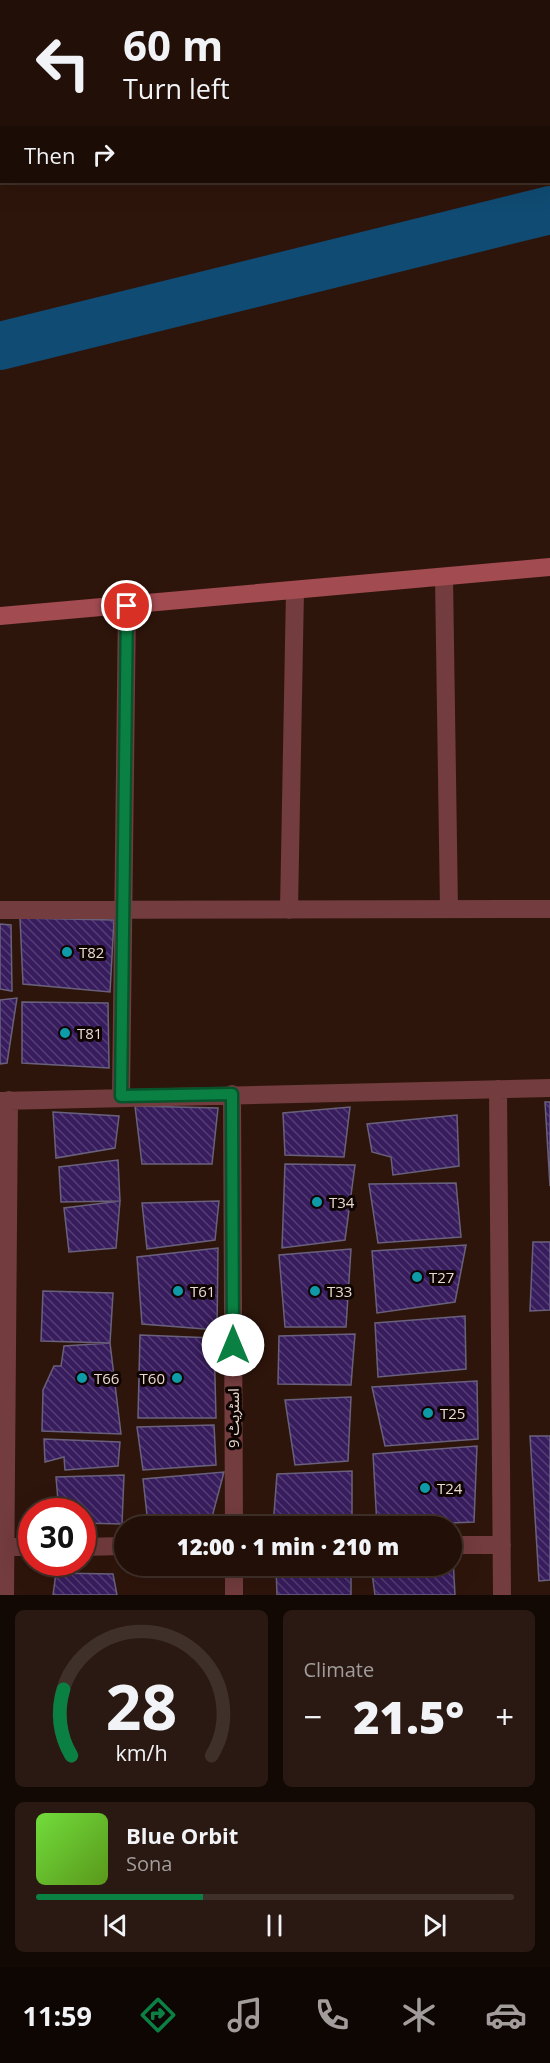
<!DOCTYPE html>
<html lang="en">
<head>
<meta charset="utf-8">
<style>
  :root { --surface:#221008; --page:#2a1912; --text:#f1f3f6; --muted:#a29d9c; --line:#3f3029; --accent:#0b8043 }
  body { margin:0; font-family:"Open Sans","Noto Sans Arabic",sans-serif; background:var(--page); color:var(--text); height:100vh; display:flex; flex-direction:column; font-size:22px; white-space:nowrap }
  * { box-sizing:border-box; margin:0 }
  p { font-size:20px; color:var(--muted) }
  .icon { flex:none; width:33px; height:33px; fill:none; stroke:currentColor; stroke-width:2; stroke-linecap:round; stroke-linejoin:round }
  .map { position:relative; height:1595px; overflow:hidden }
  .side { display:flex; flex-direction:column; gap:15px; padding:15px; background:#130904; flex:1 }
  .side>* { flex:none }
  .guide { position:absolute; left:0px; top:0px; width:550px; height:183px; box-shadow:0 6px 24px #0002,0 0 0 2px var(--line); background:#221008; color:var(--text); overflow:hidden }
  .speed { position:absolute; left:18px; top:1498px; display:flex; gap:12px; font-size:30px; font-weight:700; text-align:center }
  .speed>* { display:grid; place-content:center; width:78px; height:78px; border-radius:50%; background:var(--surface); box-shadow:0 6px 24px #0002,0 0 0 2px var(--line); line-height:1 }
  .speed .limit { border:9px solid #d22; background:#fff; color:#111 }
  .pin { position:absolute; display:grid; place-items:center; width:51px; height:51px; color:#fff; margin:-26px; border:3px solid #fff; border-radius:50%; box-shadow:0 2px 6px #0007 }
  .me { position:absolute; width:66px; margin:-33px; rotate:0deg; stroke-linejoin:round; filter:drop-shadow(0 0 4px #0008) }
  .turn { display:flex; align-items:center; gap:21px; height:126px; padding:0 24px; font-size:27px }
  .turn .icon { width:78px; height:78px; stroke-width:2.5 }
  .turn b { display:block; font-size:42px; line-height:51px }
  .then { display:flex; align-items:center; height:57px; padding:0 24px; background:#0003; gap:12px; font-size:22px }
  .big { font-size:45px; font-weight:800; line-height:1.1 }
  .side .card { flex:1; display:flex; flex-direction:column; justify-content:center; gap:9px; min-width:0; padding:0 21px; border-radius:9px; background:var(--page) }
  .side .dial { align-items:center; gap:0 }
  .dial svg { height:156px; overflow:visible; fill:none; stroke:var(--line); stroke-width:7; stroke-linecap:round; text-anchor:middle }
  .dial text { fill:var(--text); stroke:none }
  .song { display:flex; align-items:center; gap:18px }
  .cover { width:72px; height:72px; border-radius:9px; background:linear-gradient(135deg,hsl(100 70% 55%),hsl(90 70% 35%)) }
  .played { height:6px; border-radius:3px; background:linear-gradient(90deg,var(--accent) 35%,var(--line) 35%) }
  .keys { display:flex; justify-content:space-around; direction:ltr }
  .heat { display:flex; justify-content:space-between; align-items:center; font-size:33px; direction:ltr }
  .side .tiles { flex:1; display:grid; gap:15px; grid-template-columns:1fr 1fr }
  .card:last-child { grid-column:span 2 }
  .trip { position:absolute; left:114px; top:1516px; width:348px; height:60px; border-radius:30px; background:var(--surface); box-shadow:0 6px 24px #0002,0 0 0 2px var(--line); font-weight:800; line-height:60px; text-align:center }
  .dock { display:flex; height:96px; justify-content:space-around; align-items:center; background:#0e0603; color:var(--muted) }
  .dock .icon { width:42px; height:42px }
  .dock .on { color:var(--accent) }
  .dock b { font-size:27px; color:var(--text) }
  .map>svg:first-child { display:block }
</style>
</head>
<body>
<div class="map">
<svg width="550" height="1595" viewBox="0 0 550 1595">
  <defs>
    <pattern id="building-back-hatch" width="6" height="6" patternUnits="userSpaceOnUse" patternTransform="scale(1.5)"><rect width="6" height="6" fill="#381d5e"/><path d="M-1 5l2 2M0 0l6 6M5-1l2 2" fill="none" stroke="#553d74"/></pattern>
  </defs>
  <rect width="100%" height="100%" fill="#2e150b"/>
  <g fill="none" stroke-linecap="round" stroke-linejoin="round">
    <!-- river -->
    <path stroke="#104b73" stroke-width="48" d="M0,346l550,-136"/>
  </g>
  <!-- building -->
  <path fill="url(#building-back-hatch)" stroke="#69617c" stroke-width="1.5" d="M20,918l94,2 -4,72 -87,-8z
    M0,924l11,1 1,66 -12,-2z
    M17,998l-10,65 -7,1v-64z
    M22,1002l86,1 1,65 -87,-5z
    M545,1102h5v84z
    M135,1106l83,2 -6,56h-70z
    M350,1107l-6,50 -59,-2 -2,-42z
    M53,1112l66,4 -4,32 -59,10z
    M457,1115l2,51 -66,9 -2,-18 -19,-5 -5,-28z
    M118,1160l2,41 -59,1 -2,-35z
    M285,1164l70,1 -10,75 -63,8z
    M456,1183l5,54 -83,6 -9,-59z
    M120,1201l-4,47 -47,4 -5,-44z
    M219,1201l-4,39 -68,9 -5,-46z
    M533,1242h17v68l-20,1z
    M466,1245l-11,57 -78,11 -5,-62z
    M218,1248l-1,82 -75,-6 -5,-67z
    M351,1249l-5,78h-61l-6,-72z
    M43,1291l70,2 -3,50 -69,-2z
    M465,1316l1,53 -88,8 -3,-54z
    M355,1334l-4,51 -73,-1 1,-48z
    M140,1335l74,3 2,80h-78z
    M110,1343l11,91 -79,-3 1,-41 11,-24h7l3,-20z
    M477,1381l1,58 -93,7 -13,-59z
    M351,1397l-3,64 -53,4 -10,-65z
    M214,1425l2,40 -73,5 -6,-43z
    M530,1436h20v144l-11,1z
    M44,1439l76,3 -2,24 -53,4 -1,-13 -19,5z
    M477,1446l-3,76 -97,4 -4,-72z
    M352,1471v52l-79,4 4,-53z
    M224,1472l-12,45 -65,-2 -4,-36z
    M124,1475l-2,49 -40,-1v-11h-23l-3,-35z
    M452,1558h1l2,37h-80l-4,-29h81z
    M276,1566l75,4v25h-74z
    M56,1573l57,1 4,21h-64z"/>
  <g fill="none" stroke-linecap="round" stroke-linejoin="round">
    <!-- street -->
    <path stroke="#733c3e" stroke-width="18" d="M91,2l4,-2
      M0,38l2,-1
      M444,577l5,332
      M0,910l550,-1
      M289,910l6,-320
      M498,1089l4,506
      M232,1094l2,433
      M121,1096l6,-490
      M0,1101l550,-13
      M452,1545h50
      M0,1547h32
      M82,1547l42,-1
      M234,1566v29
      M5,1595l4,-495"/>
    <!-- secondary -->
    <path stroke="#a24b51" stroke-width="18" d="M0,616l550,-49"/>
  </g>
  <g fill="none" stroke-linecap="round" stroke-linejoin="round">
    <!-- route casing -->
    <g stroke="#07532c" stroke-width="15">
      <path id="route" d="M127,606l-6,490 111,-2 1,251"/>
    </g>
    <!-- route -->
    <use href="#route" stroke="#0b8043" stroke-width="10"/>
  </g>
  <!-- markers -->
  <g fill="#0f9aa8" stroke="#0e0502" stroke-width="2">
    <circle cx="67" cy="952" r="6"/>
    <circle cx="65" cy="1033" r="6"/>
    <circle cx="317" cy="1202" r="6"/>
    <circle cx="417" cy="1277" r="6"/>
    <circle cx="178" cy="1291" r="6"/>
    <circle cx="315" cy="1291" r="6"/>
    <circle cx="82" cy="1378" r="6"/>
    <circle cx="177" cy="1378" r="6"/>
    <circle cx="428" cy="1413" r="6"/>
    <circle cx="425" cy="1488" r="6"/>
  </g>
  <g text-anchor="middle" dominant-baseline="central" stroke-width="6" stroke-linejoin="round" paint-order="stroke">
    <!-- poi labels -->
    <g font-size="15" fill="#ebdad2" stroke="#0e0502" text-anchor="start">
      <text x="79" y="952">T82</text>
      <text x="77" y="1033">T81</text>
      <text x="329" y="1202">T34</text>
      <text x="429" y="1277">T27</text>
      <text x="190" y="1291">T61</text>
      <text x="327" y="1291">T33</text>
      <text x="94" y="1378">T66</text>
      <text x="165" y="1378" text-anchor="end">T60</text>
      <text x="440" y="1413">T25</text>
      <text x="437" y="1488">T24</text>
    </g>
    <!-- street labels -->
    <g font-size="15" fill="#ebdad2" stroke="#0e0502">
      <text transform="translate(233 1418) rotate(-90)">اسٹریٹ 9</text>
    </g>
  </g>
</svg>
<div class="speed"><div class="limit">30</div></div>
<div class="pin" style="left:127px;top:606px;background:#d93025"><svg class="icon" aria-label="arrive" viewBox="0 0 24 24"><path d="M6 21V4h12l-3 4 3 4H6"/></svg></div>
<svg class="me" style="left:233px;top:1345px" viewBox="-20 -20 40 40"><circle r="19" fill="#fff"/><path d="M0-13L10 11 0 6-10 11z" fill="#0b8043"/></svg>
<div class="trip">12:00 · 1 min · 210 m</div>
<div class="guide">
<div class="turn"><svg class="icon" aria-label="left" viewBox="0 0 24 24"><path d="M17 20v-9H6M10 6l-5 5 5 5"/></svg><div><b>60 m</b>Turn left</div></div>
<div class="then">Then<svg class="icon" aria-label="right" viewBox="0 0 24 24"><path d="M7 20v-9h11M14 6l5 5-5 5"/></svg></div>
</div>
</div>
<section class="side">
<div class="tiles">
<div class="card dial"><svg viewBox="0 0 100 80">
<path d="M14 69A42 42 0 1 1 86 69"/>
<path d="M14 69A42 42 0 0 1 10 35" stroke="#0b8043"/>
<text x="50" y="56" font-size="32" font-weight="700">28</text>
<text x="50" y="72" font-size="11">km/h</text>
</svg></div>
<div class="card"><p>Climate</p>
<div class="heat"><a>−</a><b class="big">21.5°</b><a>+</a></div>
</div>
<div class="card">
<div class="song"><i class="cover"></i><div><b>Blue Orbit</b><p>Sona</p></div></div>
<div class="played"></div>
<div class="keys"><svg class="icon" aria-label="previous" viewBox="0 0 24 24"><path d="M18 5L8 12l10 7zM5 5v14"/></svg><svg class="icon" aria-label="pause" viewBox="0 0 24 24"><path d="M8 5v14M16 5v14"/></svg><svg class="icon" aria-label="next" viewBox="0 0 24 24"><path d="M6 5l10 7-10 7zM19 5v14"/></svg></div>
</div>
</div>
</section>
<nav class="dock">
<b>11:59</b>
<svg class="icon on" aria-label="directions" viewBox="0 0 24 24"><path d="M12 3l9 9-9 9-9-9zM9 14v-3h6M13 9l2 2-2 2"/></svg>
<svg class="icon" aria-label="music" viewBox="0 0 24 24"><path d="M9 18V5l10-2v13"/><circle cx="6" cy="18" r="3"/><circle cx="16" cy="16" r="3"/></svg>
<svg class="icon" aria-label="phone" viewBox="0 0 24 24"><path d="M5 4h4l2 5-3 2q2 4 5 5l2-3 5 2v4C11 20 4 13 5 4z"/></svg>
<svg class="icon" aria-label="climate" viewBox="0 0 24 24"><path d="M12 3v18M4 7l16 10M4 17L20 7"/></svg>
<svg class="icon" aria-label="car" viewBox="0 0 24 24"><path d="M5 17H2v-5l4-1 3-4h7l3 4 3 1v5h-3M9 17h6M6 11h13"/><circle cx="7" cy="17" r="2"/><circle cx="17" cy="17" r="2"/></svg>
</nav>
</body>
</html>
